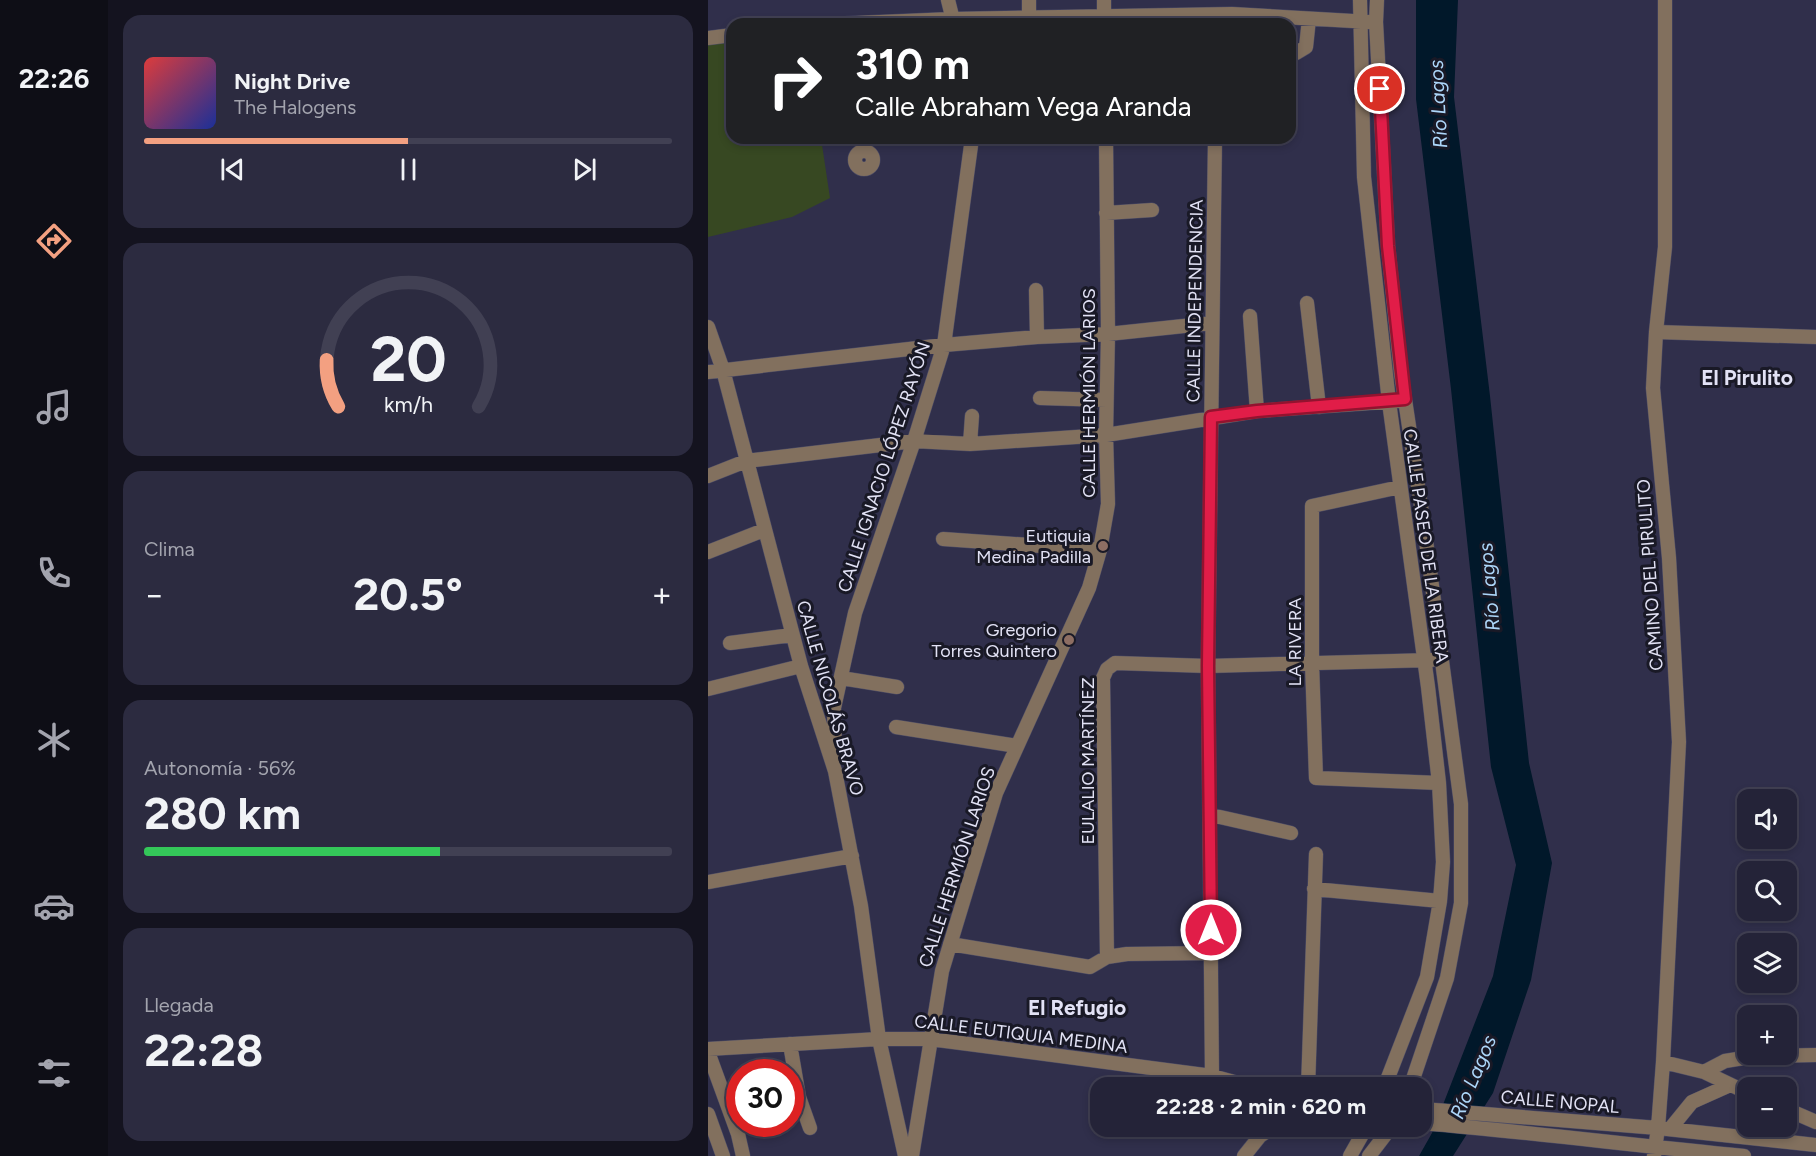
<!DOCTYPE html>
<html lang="es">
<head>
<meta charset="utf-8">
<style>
  :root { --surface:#242338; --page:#2c2b40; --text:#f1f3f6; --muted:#a3a4ae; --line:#414053; --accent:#f3a081 }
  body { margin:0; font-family:Figtree,sans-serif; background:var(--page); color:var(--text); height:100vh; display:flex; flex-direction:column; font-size:22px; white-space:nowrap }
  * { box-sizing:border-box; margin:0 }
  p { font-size:20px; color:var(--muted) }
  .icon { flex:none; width:33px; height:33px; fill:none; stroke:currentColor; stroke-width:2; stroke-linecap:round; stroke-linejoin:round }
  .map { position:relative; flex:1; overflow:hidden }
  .details { display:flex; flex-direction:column; gap:15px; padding:15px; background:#14131f; width:600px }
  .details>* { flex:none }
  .guide { position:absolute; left:18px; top:18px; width:570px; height:126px; border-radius:18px; box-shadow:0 3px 9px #0003,0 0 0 2px var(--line); background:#202124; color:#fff; overflow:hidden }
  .buttons { position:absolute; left:1029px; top:789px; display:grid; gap:12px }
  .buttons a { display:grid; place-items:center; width:60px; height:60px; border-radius:12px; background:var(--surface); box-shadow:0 3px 9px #0003,0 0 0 2px var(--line); font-size:30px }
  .speed { position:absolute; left:18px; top:1059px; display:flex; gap:12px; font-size:30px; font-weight:700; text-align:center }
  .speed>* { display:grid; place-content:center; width:78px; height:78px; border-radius:50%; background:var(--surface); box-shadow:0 3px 9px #0003,0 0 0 2px var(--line); line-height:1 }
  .speed .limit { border:9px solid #d22; background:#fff; color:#111 }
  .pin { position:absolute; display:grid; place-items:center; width:51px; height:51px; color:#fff; margin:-26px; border:3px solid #fff; border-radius:50%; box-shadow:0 2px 6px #0007 }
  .me { position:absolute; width:66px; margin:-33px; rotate:0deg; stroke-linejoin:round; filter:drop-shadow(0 0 4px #0008) }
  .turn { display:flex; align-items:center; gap:21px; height:126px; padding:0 30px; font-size:27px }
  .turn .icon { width:78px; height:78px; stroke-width:2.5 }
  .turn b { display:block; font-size:42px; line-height:51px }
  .big { font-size:45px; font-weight:700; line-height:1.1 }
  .details .tile { flex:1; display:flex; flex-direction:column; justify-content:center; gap:9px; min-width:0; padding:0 21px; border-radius:18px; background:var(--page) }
  .details .dial { align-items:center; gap:0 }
  .dial svg { height:156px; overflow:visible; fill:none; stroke:var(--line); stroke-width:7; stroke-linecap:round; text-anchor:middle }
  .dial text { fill:var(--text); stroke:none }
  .song { display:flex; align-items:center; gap:18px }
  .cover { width:72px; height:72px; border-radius:9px; background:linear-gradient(135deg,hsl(0 70% 55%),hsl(230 70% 35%)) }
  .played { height:6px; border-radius:3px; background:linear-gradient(90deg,var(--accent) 50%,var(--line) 50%) }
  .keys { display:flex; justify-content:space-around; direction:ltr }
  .heat { display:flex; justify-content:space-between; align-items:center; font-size:33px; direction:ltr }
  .charge { height:9px; border-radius:4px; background:linear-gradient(90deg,#34c759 56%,var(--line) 0) }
  .trip { position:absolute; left:382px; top:1077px; width:342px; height:60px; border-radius:18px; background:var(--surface); box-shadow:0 3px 9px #0003,0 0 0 2px var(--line); font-weight:700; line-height:60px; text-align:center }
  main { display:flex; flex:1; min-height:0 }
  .tab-bar { display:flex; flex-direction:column; width:108px; justify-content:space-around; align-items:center; background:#0e0e16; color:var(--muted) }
  .tab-bar .icon { width:42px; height:42px }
  .tab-bar .selected { color:var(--accent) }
  .tab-bar b { font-size:27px; color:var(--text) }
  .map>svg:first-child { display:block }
</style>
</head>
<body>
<main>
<nav class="tab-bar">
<b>22:26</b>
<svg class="icon selected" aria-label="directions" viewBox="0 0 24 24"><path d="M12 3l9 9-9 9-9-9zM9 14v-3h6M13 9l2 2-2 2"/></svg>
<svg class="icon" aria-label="music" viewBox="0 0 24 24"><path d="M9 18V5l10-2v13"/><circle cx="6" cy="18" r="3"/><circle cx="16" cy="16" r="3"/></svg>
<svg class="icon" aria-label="phone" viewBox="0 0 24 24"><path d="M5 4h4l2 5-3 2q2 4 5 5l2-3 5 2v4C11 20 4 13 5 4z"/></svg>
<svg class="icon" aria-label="climate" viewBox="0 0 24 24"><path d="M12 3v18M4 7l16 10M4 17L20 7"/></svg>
<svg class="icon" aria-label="car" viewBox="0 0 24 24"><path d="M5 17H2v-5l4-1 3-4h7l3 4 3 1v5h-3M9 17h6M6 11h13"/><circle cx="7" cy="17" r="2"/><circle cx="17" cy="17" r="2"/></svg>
<svg class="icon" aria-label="filters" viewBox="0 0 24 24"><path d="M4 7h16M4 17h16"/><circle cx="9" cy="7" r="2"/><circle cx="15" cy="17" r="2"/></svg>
</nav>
<section class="details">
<div class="tile">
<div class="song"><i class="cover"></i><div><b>Night Drive</b><p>The Halogens</p></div></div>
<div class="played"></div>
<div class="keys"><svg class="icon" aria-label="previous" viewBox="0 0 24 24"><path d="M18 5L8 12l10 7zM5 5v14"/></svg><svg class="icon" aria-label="pause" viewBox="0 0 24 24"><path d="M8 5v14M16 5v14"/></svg><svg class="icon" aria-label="next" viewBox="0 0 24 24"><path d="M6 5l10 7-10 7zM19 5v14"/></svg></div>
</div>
<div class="tile dial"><svg viewBox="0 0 100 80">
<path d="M14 69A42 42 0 1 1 86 69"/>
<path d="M14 69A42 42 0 0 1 8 45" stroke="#f3a081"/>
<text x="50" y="56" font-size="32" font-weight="700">20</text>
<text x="50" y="72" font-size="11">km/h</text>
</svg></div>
<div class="tile"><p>Clima</p>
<div class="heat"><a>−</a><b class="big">20.5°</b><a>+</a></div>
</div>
<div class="tile"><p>Autonomía · 56%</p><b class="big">280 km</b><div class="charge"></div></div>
<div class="tile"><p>Llegada</p><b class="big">22:28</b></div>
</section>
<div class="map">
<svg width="1108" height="1156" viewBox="0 0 1108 1156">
  <rect width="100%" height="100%" fill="#302f4b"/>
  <!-- green -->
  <path fill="#374822" d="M24,42v96h89l9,60 -38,19 -84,20v-193z"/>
  <!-- water -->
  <path fill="#01182a" d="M708,0h42l-4,97 36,299 39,367 23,100 -21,117 -38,113 -40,63h-34l13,-23 61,-157 23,-111 -25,-98 -40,-378 -35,-290z"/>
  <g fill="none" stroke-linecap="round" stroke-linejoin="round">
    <!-- minor casing -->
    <g stroke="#4c4c66" stroke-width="15">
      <path id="minor" d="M240,0l6,24
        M396,0v24
        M652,0l4,177 25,225 39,285 11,96 4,79 -3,39 -13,76 -43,111
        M669,0l-1,22 12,224 13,127 24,160 36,271v99l-14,75 -37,110
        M321,18v-18
        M124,24l120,-5 280,-5 138,8
        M0,38l24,-3
        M582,53h6l10,-6 3,-28
        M147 160a9 9 0 1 1 18 0a9 9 0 1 1-18 0Z
        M398,213l46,-3
        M328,290l1,47
        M599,303l12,104
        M542,316l7,95
        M0,327l15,43 78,296 34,105 26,135 18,133 26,117
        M948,332l160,5
        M0,372l236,-27 93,-8 71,-3 104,-11
        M332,398l66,2
        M262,444l2,-28
        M0,476l38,-15 168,-20 56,3 136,-9 151,-24 141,-10
        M692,487l-88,19v157l4,115 123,5
        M235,539l157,11
        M0,552l56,-22
        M22,643l62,-8
        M133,678l56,9
        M0,689l93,-23
        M188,727l121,19
        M127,756l-1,-48 21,-95 59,-172 30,-96 28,-207
        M503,815l80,18
        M0,882l144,-26
        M606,889l126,12
        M242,944l140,23 17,-10 20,-3 84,-1
        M399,957l-4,-279 4,-9 8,-6 93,3 224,-6
        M82,1044l9,53 11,31
        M0,1049l171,-10h51l282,37 44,12
        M0,1052l30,82 5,22
        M955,1062l41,10 44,21
        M996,1072l21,-11 31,-5 60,-1
        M504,1076l-4,-410 7,-528
        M600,1088l8,-234
        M714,1109l236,19 158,17
        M1078,1109l30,13
        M0,1114l15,42
        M714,1123c108,9 215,23 322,33
        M962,1129l22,-27 38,-17
        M204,1156l30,-185 54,-178 93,-205 11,-38 8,-46 -2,-69 2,-101 -2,-196
        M536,1156l16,-20 15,-10
        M642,1156l17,-30
        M661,1156l23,-30
        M946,1156l4,-28 5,-66 16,-320 -10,-184 -16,-170 3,-56 9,-85v-247"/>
    </g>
    <!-- minor -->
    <use href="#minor" stroke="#82705e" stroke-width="14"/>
  </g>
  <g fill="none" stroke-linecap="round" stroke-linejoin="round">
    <!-- route casing -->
    <g stroke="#92132f" stroke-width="15">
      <path id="route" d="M503,930l-3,-264 3,-249 46,-6 148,-12 -17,-153 -8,-157"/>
    </g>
    <!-- route -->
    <use href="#route" stroke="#e11d48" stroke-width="10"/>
  </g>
  <!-- markers -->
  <g fill="#8d6e63" stroke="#191926" stroke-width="2">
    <circle cx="395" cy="546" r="6"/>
    <circle cx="361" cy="640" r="6"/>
  </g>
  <g text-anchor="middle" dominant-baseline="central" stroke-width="6" stroke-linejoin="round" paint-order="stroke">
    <!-- street labels -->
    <g font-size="18" fill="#e2e2f5" stroke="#191926">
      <text transform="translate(487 301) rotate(-89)">CALLE INDEPENDENCIA</text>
      <text transform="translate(381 393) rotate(-90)">CALLE HERMIÓN LARIOS</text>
      <text transform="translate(176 467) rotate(-72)">CALLE IGNACIO LÓPEZ RAYÓN</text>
      <text transform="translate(718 546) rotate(82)">CALLE PASEO DE LA RIBERA</text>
      <text transform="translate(942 575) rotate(-94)">CAMINO DEL PIRULITO</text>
      <text transform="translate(587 642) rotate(-90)">LA RIVERA</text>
      <text transform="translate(122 698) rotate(74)">CALLE NICOLÁS BRAVO</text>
      <text transform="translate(380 761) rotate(-90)">EULALIO MARTÍNEZ</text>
      <text transform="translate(249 867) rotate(-72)">CALLE HERMIÓN LARIOS</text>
      <text transform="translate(313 1034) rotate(7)">CALLE EUTIQUIA MEDINA</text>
      <text transform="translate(852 1102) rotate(5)">CALLE NOPAL</text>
    </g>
    <!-- poi labels -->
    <g font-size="18" fill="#e2e2f5" stroke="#191926" text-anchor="end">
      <text x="383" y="536">Eutiquia<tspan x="383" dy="21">Medina Padilla</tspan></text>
      <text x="349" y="630">Gregorio<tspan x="349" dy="21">Torres Quintero</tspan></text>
    </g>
    <!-- water labels -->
    <g font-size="20" font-style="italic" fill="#add6f9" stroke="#191926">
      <text transform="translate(730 104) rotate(-93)">Río Lagos</text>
      <text transform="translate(781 587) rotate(-95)">Río Lagos</text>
      <text transform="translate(765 1077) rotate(-67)">Río Lagos</text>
    </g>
    <!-- quarter labels -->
    <g font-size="21" font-weight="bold" fill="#e2e2f5" stroke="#191926">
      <text x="1039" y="377">El Pirulito</text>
      <text x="369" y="1007">El Refugio</text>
    </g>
  </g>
</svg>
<div class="buttons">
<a><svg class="icon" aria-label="sound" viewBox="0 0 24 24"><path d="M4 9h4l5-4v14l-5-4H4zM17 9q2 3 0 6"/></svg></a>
<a><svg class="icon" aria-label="search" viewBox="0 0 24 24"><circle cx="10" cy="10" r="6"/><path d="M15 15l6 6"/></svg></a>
<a><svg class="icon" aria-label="layers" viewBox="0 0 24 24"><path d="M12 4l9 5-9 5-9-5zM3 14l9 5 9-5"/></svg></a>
<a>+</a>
<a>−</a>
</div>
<div class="speed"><div class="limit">30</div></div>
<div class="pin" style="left:672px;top:89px;background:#d93025"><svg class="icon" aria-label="arrive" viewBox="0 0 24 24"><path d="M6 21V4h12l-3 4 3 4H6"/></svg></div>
<svg class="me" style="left:503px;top:930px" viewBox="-20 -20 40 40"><circle r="17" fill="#e11d48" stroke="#fff" stroke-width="3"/><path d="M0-11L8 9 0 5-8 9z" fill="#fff"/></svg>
<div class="trip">22:28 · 2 min · 620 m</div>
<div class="guide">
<div class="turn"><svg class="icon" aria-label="right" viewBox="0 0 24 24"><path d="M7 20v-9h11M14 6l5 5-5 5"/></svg><div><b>310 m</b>Calle Abraham Vega Aranda</div></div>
</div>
</div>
</main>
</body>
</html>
